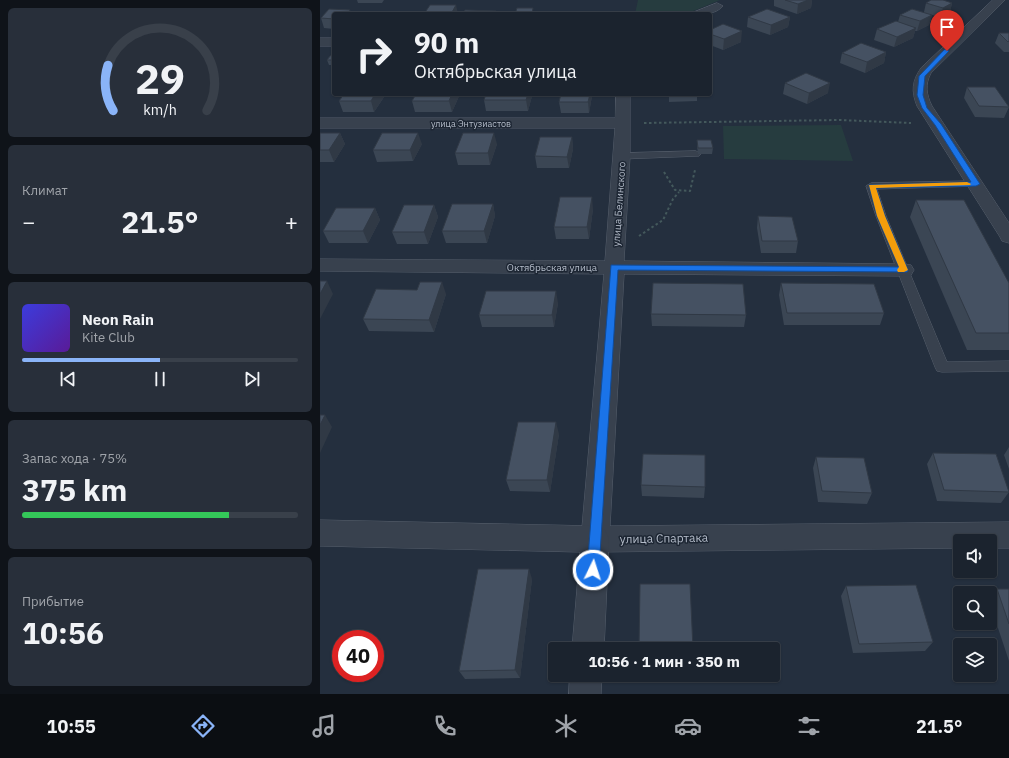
<!DOCTYPE html>
<html lang="ru">
<head>
<meta charset="utf-8">
<style>
  :root { --surface:#1b232e; --page:#282f3a; --text:#f1f3f6; --muted:#a0a4aa; --line:#39404a; --accent:#8ab4f8 }
  body { margin:0; font-family:"IBM Plex Sans",sans-serif; background:var(--page); color:var(--text); height:100vh; display:flex; flex-direction:column; font-size:15px; white-space:nowrap }
  * { box-sizing:border-box; margin:0 }
  p { font-size:13px; color:var(--muted) }
  .icon { flex:none; width:22px; height:22px; fill:none; stroke:currentColor; stroke-width:2; stroke-linecap:round; stroke-linejoin:round }
  .map { position:relative; flex:1; overflow:hidden }
  .details { display:flex; flex-direction:column; gap:8px; padding:8px; background:#0f1319; width:320px }
  .details>* { flex:none }
  .hud { position:absolute; left:12px; top:12px; width:380px; height:84px; border-radius:4px; box-shadow:0 1px 3px #0004,0 0 0 1px var(--line); background:#1b232e; color:var(--text); overflow:hidden }
  .controls { position:absolute; left:633px; top:534px; display:grid; gap:8px }
  .controls a { display:grid; place-items:center; width:44px; height:44px; border-radius:4px; background:var(--surface); box-shadow:0 1px 3px #0004,0 0 0 1px var(--line); font-size:20px }
  .speed { position:absolute; left:12px; top:630px; display:flex; gap:8px; font-size:20px; font-weight:700; text-align:center }
  .speed>* { display:grid; place-content:center; width:52px; height:52px; border-radius:50%; background:var(--surface); box-shadow:0 1px 3px #0004,0 0 0 1px var(--line); line-height:1 }
  .speed .limit { border:6px solid #d22; background:#fff; color:#111 }
  .pin { position:absolute; display:grid; place-items:center; width:34px; height:34px; color:#fff; margin:-41px -17px; border-radius:50% 50% 50% 0; rotate:-45deg; box-shadow:0 0 4px #0007 }
  .pin .icon { rotate:45deg }
  .me { position:absolute; width:44px; margin:-22px; rotate:4deg; stroke-linejoin:round; filter:drop-shadow(0 0 3px #0008) }
  .turn { display:flex; align-items:center; gap:14px; height:84px; padding:0 16px; font-size:18px }
  .turn .icon { width:52px; height:52px; stroke-width:2.5 }
  .turn b { display:block; font-size:28px; line-height:34px }
  .big { font-size:30px; font-weight:700; line-height:1.1 }
  .details .widget { flex:1; display:flex; flex-direction:column; justify-content:center; gap:6px; min-width:0; padding:0 14px; border-radius:6px; background:var(--page) }
  .details .dial { align-items:center; gap:0 }
  .dial svg { height:104px; overflow:visible; fill:none; stroke:var(--line); stroke-width:7; stroke-linecap:round; text-anchor:middle }
  .dial text { fill:var(--text); stroke:none }
  .song { display:flex; align-items:center; gap:12px }
  .cover { width:48px; height:48px; border-radius:6px; background:linear-gradient(135deg,hsl(240 70% 55%),hsl(270 70% 35%)) }
  .played { height:4px; border-radius:2px; background:linear-gradient(90deg,var(--accent) 50%,var(--line) 50%) }
  .keys { display:flex; justify-content:space-around; direction:ltr }
  .heat { display:flex; justify-content:space-between; align-items:center; font-size:22px; direction:ltr }
  .charge { height:6px; border-radius:3px; background:linear-gradient(90deg,#34c759 75%,var(--line) 0) }
  .trip { position:absolute; left:228px; top:642px; width:232px; height:40px; border-radius:4px; background:var(--surface); box-shadow:0 1px 3px #0004,0 0 0 1px var(--line); font-weight:700; line-height:40px; text-align:center }
  .menu { display:flex; height:64px; justify-content:space-around; align-items:center; background:#0b0e12; color:var(--muted) }
  .menu .icon { width:28px; height:28px }
  .menu .current { color:var(--accent) }
  .menu b { font-size:18px; color:var(--text) }
  main { display:flex; flex:1; min-height:0 }
  .map>svg:first-child { display:block }
</style>
</head>
<body>
<main>
<section class="details">
<div class="widget dial"><svg viewBox="0 0 100 80">
<path d="M14 69A42 42 0 1 1 86 69"/>
<path d="M14 69A42 42 0 0 1 10 34" stroke="#8ab4f8"/>
<text x="50" y="56" font-size="32" font-weight="700">29</text>
<text x="50" y="72" font-size="11">km/h</text>
</svg></div>
<div class="widget"><p>Климат</p>
<div class="heat"><a>−</a><b class="big">21.5°</b><a>+</a></div>
</div>
<div class="widget">
<div class="song"><i class="cover"></i><div><b>Neon Rain</b><p>Kite Club</p></div></div>
<div class="played"></div>
<div class="keys"><svg class="icon" aria-label="previous" viewBox="0 0 24 24"><path d="M18 5L8 12l10 7zM5 5v14"/></svg><svg class="icon" aria-label="pause" viewBox="0 0 24 24"><path d="M8 5v14M16 5v14"/></svg><svg class="icon" aria-label="next" viewBox="0 0 24 24"><path d="M6 5l10 7-10 7zM19 5v14"/></svg></div>
</div>
<div class="widget"><p>Запас хода · 75%</p><b class="big">375 km</b><div class="charge"></div></div>
<div class="widget"><p>Прибытие</p><b class="big">10:56</b></div>
</section>
<div class="map">
<svg width="689" height="694" viewBox="0 0 689 694">
  <rect width="100%" height="100%" fill="#242f3e"/>
  <!-- green -->
  <path fill="#263c3f" d="M318,0h82l-34,14h-51z
    M521,125l12,36 -129,-2 -1,-33z"/>
  <g fill="none" stroke-linecap="round" stroke-linejoin="round">
    <!-- service casing -->
    <g stroke="#565f6c" stroke-width="1">
      <path id="service" d="M376,151l5,3 -2,2 -77,3 -5,-3 5,-3z
        M656,181l5,3 -1,2 -103,3 9,27 61,146 62,-1v10l-67,1 -5,-1 -2,-4 -59,-151 -10,-30 5,-3z"/>
    </g>
    <!-- minor casing -->
    <g stroke="#565f6c" stroke-width="1">
      <path id="minor" d="M673,0h12l-74,73c-6,11 -5,21 1,33l77,117v20l-7,-2 -2,-4 -83,-131c-6,-15 -5,-25 4,-38z
        M397,3l6,3c-8,9 -20,8 -31,8l2,-2z
        M0,38h14v8h-14z
        M296,94h14v62l-6,105 280,3 7,1 3,5 -3,5 -7,1 -280,-2 -14,252 399,-4v26h-19v-7h-30v7l-365,4 -10,-4 -4,-9 23,-265 -284,-3v-12l285,2 10,-133h-295v-10h295z"/>
    </g>
    <!-- tertiary casing -->
    <g stroke="#565f6c" stroke-width="1">
      <path id="tertiary" d="M0,520l275,6 10,4 4,9 -5,110h-32l8,-97 -260,-6z
        M250,675h32l-1,19h-32z"/>
    </g>
    <!-- path -->
    <path stroke="#44595c" stroke-width="2" stroke-dasharray="2.5 2.5" stroke-linecap="butt" d="M324,123l195,-3 72,3
      M344,172l11,18 15,1 5,-21
      M319,236l24,-16 10,-21 6,-7"/>
    <!-- service -->
    <use href="#service" fill="#38414e" fill-rule="evenodd"/>
    <!-- minor -->
    <use href="#minor" fill="#38414e" fill-rule="evenodd"/>
    <!-- tertiary -->
    <use href="#tertiary" fill="#38414e" fill-rule="evenodd"/>
  </g>
  <!-- wall -->
  <path fill="#3b4654" d="M37,0h27l-2,3h-24z
    M454,0h38l-1,8 -14,6 -23,-8z
    M606,3h26l-2,9 -10,5 -8,-2 -3,10 -12,6h-2l-2,7 -19,9 -20,-7 3,-11 21,-7 2,-7 24,-3z
    M9,9l21,1 1,4h-17v15l-10,-1 -3,-10z
    M428,17h42l-2,10 -18,8 -23,-8z
    M390,30l31,12 -18,8 -13,-5z
    M679,33h10v19h-5l-9,-9z
    M14,51v14h-5l-2,-5z
    M566,52l-2,11 -19,10 -25,-10 2,-10z
    M465,83l43,10 -21,11 -24,-10z
    M647,87l42,20 -5,11 -29,-1 -11,-19z
    M24,94h39l1,3 -10,15h-31l-4,-11z
    M96,94h44l-8,18h-37l-3,-11z
    M349,94h28v7l-28,1z
    M212,96l-4,15h-42l-2,-11z
    M272,96l-3,17h-28l-2,-11z
    M0,133h20l5,11 -11,18h-14z
    M252,137l1,12 -4,19h-32l-2,-12z
    M377,140l16,8 -1,6h-14l-1,-8z
    M102,144l-9,17 -36,1 -4,-12z
    M177,144l-7,21h-32l-3,-12z
    M596,200l93,83v67h-42l-57,-133z
    M173,204l2,12 -8,27h-41l-4,-12z
    M114,205l4,12 -10,27h-31l-5,-12z
    M55,208l5,12 -12,23h-39l-6,-12z
    M273,209l-4,30h-33l-2,-12z
    M438,216l40,25 -2,12h-35l-4,-25z
    M461,283l103,30 -4,12h-96l-5,-30z
    M126,294l-12,38 -65,-1 -6,-12z
    M238,303l-4,24h-72l-3,-12z
    M331,314l95,1 -2,12 -92,-1z
    M239,434l-9,58 -40,-1 -4,-11z
    M689,447v22l-5,-14z
    M613,453l76,38v1l-8,11 -64,-2 -10,-37z
    M496,457l56,36 -5,11 -49,-2 -5,-34z
    M321,485l64,2 -1,11 -62,-2z
    M212,579l-12,99 -55,1 -6,-8z
    M526,586l87,56 -8,9 -72,2 -12,-57z
    M677,589h12v72l-19,-57v-8z"/>
  <!-- shaded-wall -->
  <path fill="#303945" d="M488,0h4l-1,8 -14,6 1,-10z
    M632,3l-2,9 -10,5 3,-9z
    M136,5l2,9h-7z
    M30,10l1,4h-5z
    M612,15l-3,10 -12,6 3,-10z
    M470,17l-2,10 -18,8 1,-10z
    M596,28l-3,10 -19,9 3,-10z
    M422,31l-1,11 -18,8 1,-11z
    M566,52l-2,11 -19,10 2,-11z
    M510,83l-2,10 -21,11 2,-11z
    M55,94h8l1,3 -10,15 -3,-11z
    M132,94h8l-8,18 -3,-11z
    M208,94h4v2l-4,15 -2,-11z
    M270,94h1l1,2 -3,17 -1,-11z
    M20,133l5,11 -11,18 -5,-12z
    M98,133l4,11 -9,17 -3,-11z
    M174,133l3,11 -7,21 -2,-12z
    M252,137l1,12 -4,19 -2,-11z
    M272,197l1,12 -4,30 -2,-12z
    M173,204l2,12 -8,27 -3,-12z
    M114,205l4,12 -10,27 -4,-12z
    M55,208l5,12 -12,23 -5,-12z
    M7,281l6,13 -13,25v-25z
    M122,282l4,12 -12,38 -5,-12z
    M236,291l2,12 -4,24 -2,-12z
    M5,415l7,12 -12,26v-28z
    M236,422l3,12 -9,58 -3,-12z
    M209,569l3,10 -12,99 -5,-8z"/>
  <!-- building -->
  <path fill="#455162" stroke="#303945" d="M465,0h23l-10,4z
    M611,0h12l9,3 -9,5 -17,-5z
    M110,5h26l-5,9h-27z
    M197,8h16l-1,6h-17z
    M9,9l21,1 -4,4h-12v5l-13,-1z
    M447,9l23,8 -19,8 -23,-8z
    M592,9l20,6 -12,6 -20,-6z
    M145,10l31,1 -2,3h-31z
    M576,21l20,7 -19,9 -20,-8z
    M403,24l19,7 -18,8 -14,-5v-4z
    M679,33h10v8l-1,1z
    M541,43l25,9 -19,10 -25,-9z
    M14,51v9h-7z
    M486,73l24,10 -21,10 -24,-10z
    M647,87h28l14,20 -30,-1z
    M24,94h31l-4,7h-32z
    M96,94h36l-3,7h-37z
    M166,94h42l-2,6h-42z
    M241,94h29l-2,8h-29z
    M0,133h20l-11,17h-9z
    M62,133h36l-8,17h-37z
    M143,133h31l-6,20h-33z
    M220,137h32l-5,20 -32,-1z
    M377,140h14l2,8h-15z
    M240,197h32l-5,30h-33z
    M596,200h48l45,83v50h-33z
    M132,204h41l-9,27h-42z
    M84,205h30l-10,27h-32z
    M16,208h39l-12,23h-40z
    M438,216l34,1 6,24h-36z
    M0,281h7l-7,13z
    M100,282h22l-13,38 -66,-1 13,-30 41,1z
    M333,283l90,1 3,31 -95,-1z
    M461,283l93,1 10,29h-97z
    M166,291h70l-4,24h-73z
    M0,415h5l-5,10z
    M198,422h38l-9,58h-41z
    M613,453l63,1 13,38 -65,-2z
    M323,454l62,1v32l-64,-2z
    M496,457l48,1 8,35 -50,-2z
    M158,569h51l-14,101 -56,1z
    M320,584h50l3,65h-54z
    M596,585l17,57 -74,2 -13,-58z
    M677,589h12v35z"/>
  <!-- route -->
  <path fill="#1a73e8" stroke="#114b97" d="M625,49l4,2 -24,25 -2,19 4,13 14,16 39,60 -4,2 -100,2 9,28 23,54 -1,2 -289,-2 -19,300 -1,4 -5,2 -4,-2 -2,-4 24,-305 288,2 -22,-51 -8,-31 102,-3 -36,-57 -13,-17 -5,-13 2,-19z"/>
  <!-- slow -->
  <path fill="#f59e0b" d="M647,182l4,2 -1,1 -94,3 9,28 23,54 -4,2h-6l-1,-2 2,-3 -22,-51 -8,-31z"/>
  <g text-anchor="middle" dominant-baseline="central" stroke-width="3" stroke-linejoin="round" paint-order="stroke">
    <!-- far-street labels -->
    <g font-size="9" fill="#b4bcc9" stroke="#1d2633">
      <text x="151" y="123">улица Энтузиастов</text>
    </g>
    <!-- street labels -->
    <g font-size="10" fill="#b4bcc9" stroke="#1d2633">
      <text transform="translate(299 204) rotate(-86)">улица Белинского</text>
      <text x="232" y="267">Октябрьская улица</text>
    </g>
    <!-- near-street labels -->
    <g font-size="12" fill="#b4bcc9" stroke="#1d2633">
      <text transform="translate(344 538) rotate(-1)">улица Спартака</text>
    </g>
  </g>
</svg>
<div class="controls">
<a><svg class="icon" aria-label="sound" viewBox="0 0 24 24"><path d="M4 9h4l5-4v14l-5-4H4zM17 9q2 3 0 6"/></svg></a>
<a><svg class="icon" aria-label="search" viewBox="0 0 24 24"><circle cx="10" cy="10" r="6"/><path d="M15 15l6 6"/></svg></a>
<a><svg class="icon" aria-label="layers" viewBox="0 0 24 24"><path d="M12 4l9 5-9 5-9-5zM3 14l9 5 9-5"/></svg></a>
</div>
<div class="speed"><div class="limit">40</div></div>
<div class="pin" style="left:627px;top:51px;background:#d93025"><svg class="icon" aria-label="arrive" viewBox="0 0 24 24"><path d="M6 21V4h12l-3 4 3 4H6"/></svg></div>
<svg class="me" style="left:273px;top:570px" viewBox="-20 -20 40 40"><circle r="17" fill="#1a73e8" stroke="#fff" stroke-width="3"/><path d="M0-11L8 9 0 5-8 9z" fill="#fff"/></svg>
<div class="trip">10:56 · 1 мин · 350 m</div>
<div class="hud">
<div class="turn"><svg class="icon" aria-label="right" viewBox="0 0 24 24"><path d="M7 20v-9h11M14 6l5 5-5 5"/></svg><div><b>90 m</b>Октябрьская улица</div></div>
</div>
</div>
</main>
<nav class="menu">
<b>10:55</b>
<svg class="icon current" aria-label="directions" viewBox="0 0 24 24"><path d="M12 3l9 9-9 9-9-9zM9 14v-3h6M13 9l2 2-2 2"/></svg>
<svg class="icon" aria-label="music" viewBox="0 0 24 24"><path d="M9 18V5l10-2v13"/><circle cx="6" cy="18" r="3"/><circle cx="16" cy="16" r="3"/></svg>
<svg class="icon" aria-label="phone" viewBox="0 0 24 24"><path d="M5 4h4l2 5-3 2q2 4 5 5l2-3 5 2v4C11 20 4 13 5 4z"/></svg>
<svg class="icon" aria-label="climate" viewBox="0 0 24 24"><path d="M12 3v18M4 7l16 10M4 17L20 7"/></svg>
<svg class="icon" aria-label="car" viewBox="0 0 24 24"><path d="M5 17H2v-5l4-1 3-4h7l3 4 3 1v5h-3M9 17h6M6 11h13"/><circle cx="7" cy="17" r="2"/><circle cx="17" cy="17" r="2"/></svg>
<svg class="icon" aria-label="filters" viewBox="0 0 24 24"><path d="M4 7h16M4 17h16"/><circle cx="9" cy="7" r="2"/><circle cx="15" cy="17" r="2"/></svg>
<b>21.5°</b>
</nav>
</body>
</html>
